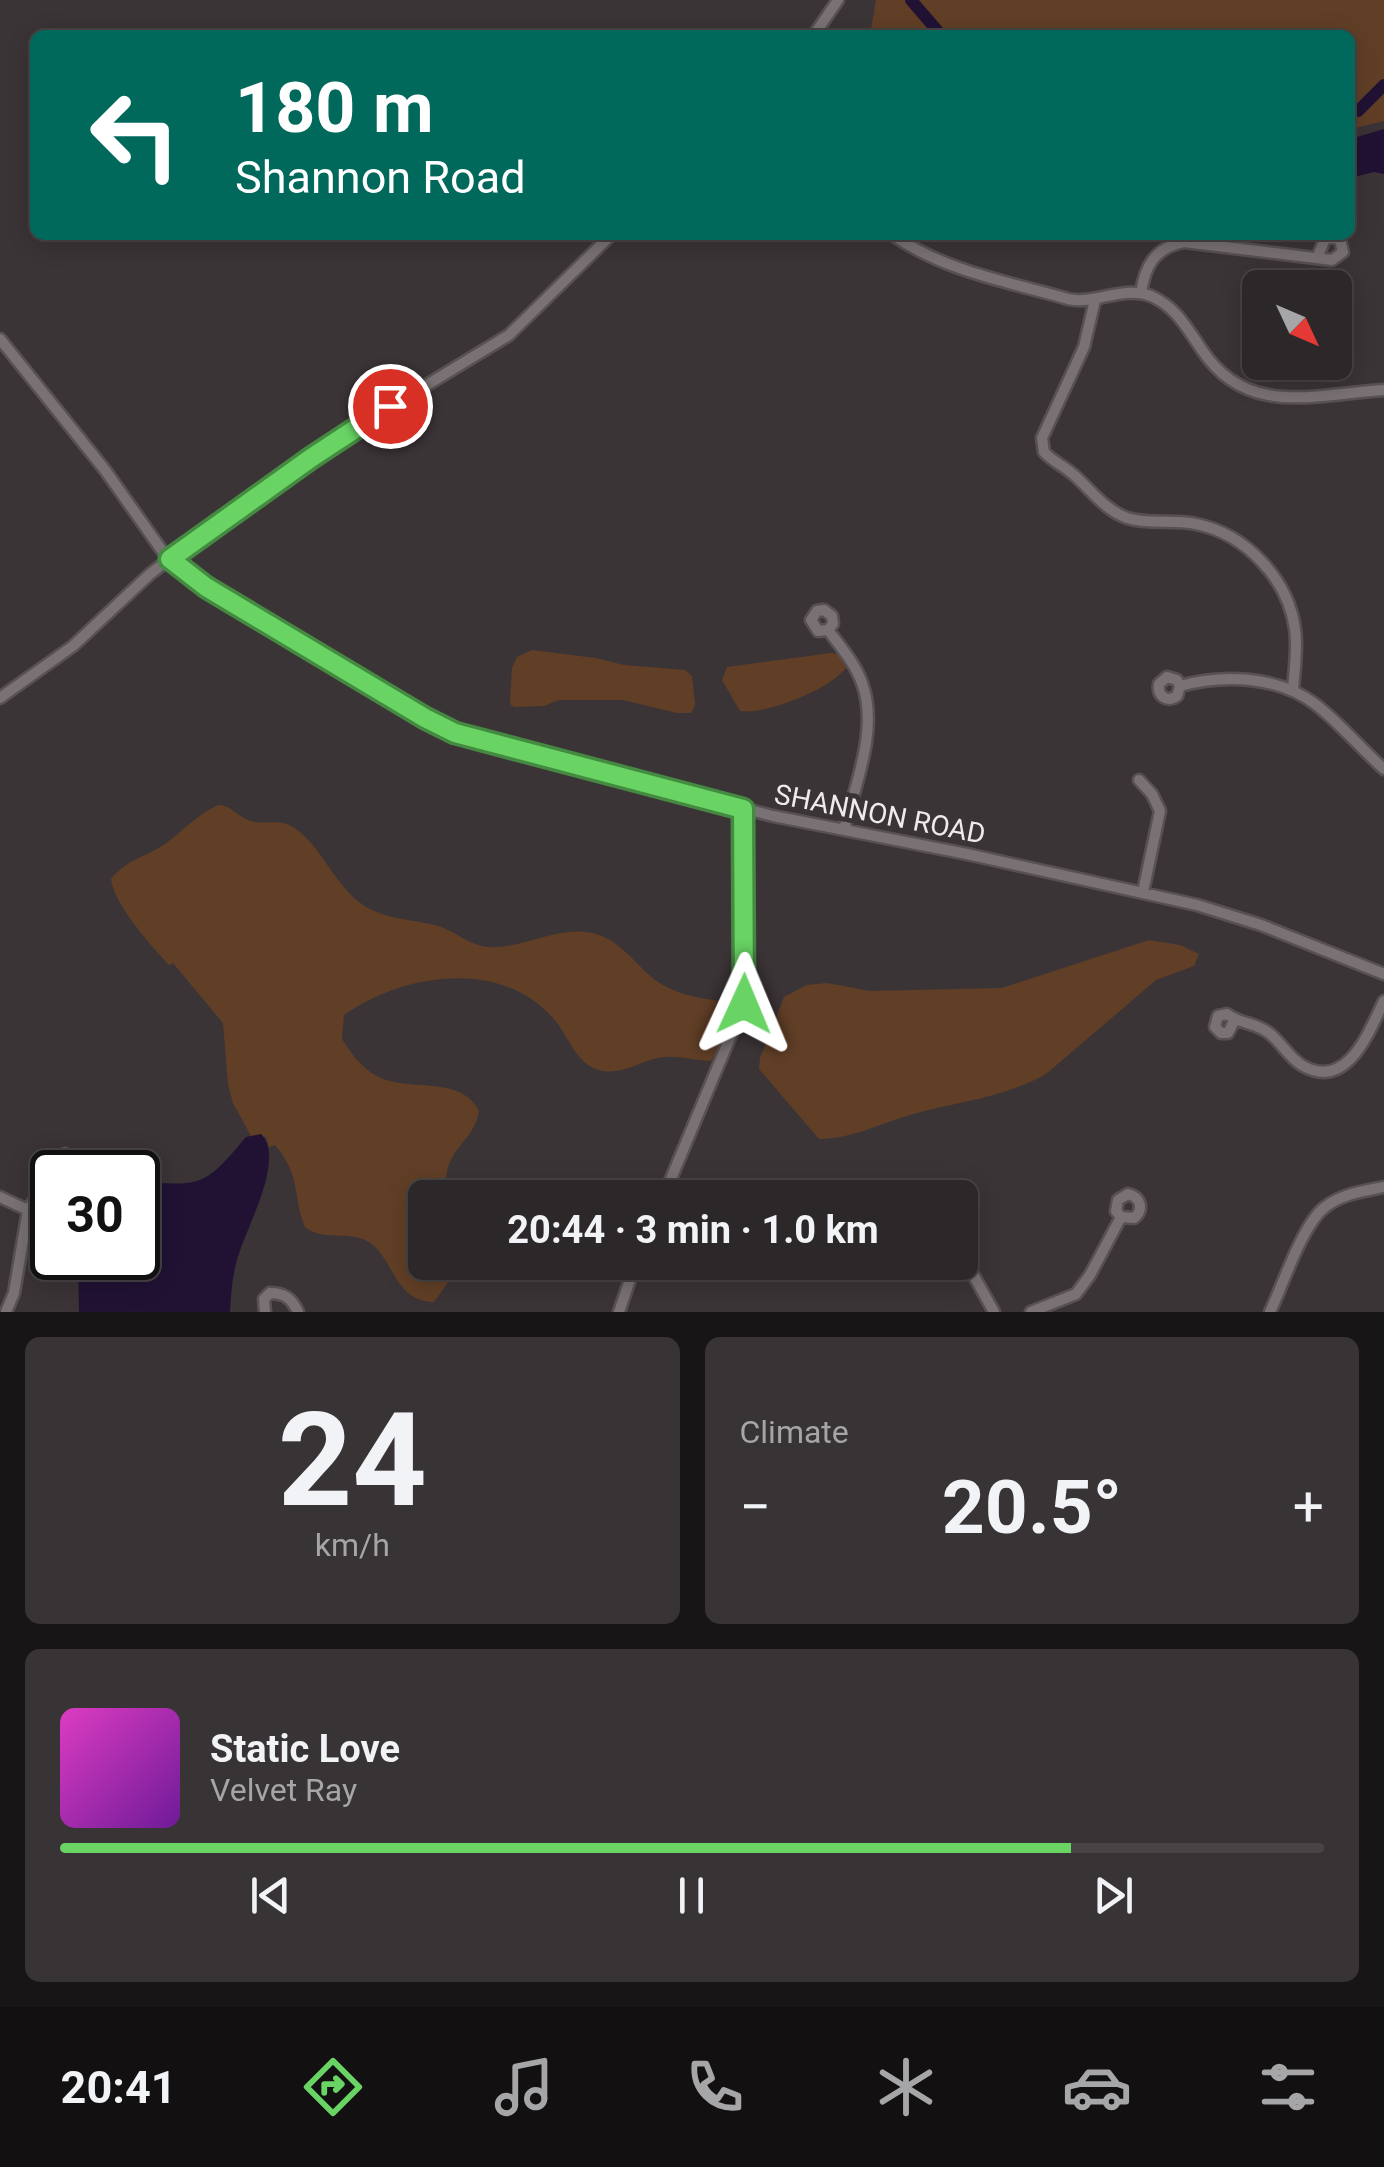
<!DOCTYPE html>
<html lang="en">
<head>
<meta charset="utf-8">
<style>
  :root { --surface:#2c2728; --page:#383334; --text:#f1f3f6; --muted:#a6a5a8; --line:#484445; --accent:#69d464 }
  body { margin:0; font-family:Roboto,sans-serif; background:var(--page); color:var(--text); height:100vh; display:flex; flex-direction:column; font-size:38px; white-space:nowrap }
  * { box-sizing:border-box; margin:0 }
  p { font-size:32px; color:var(--muted) }
  .icon { flex:none; width:55px; height:55px; fill:none; stroke:currentColor; stroke-width:2; stroke-linecap:round; stroke-linejoin:round }
  .map { position:relative; height:1312px; overflow:hidden }
  .sheet { display:flex; flex-direction:column; gap:25px; padding:25px; background:#181516; flex:1 }
  .sheet>* { flex:none }
  .banner { position:absolute; left:30px; top:30px; width:1325px; height:210px; border-radius:15px; box-shadow:0 5px 25px #0003,0 0 0 2px var(--line); background:#00695c; color:#fff; overflow:hidden }
  .needle { width:65px; rotate:134deg }
  .controls { position:absolute; left:1242px; top:270px; display:grid; gap:20px }
  .controls a { display:grid; place-items:center; width:110px; height:110px; border-radius:15px; background:var(--surface); box-shadow:0 5px 25px #0003,0 0 0 2px var(--line); font-size:50px }
  .speed { position:absolute; left:30px; top:1150px; display:flex; gap:20px; font-size:50px; font-weight:700; text-align:center }
  .speed>* { display:grid; place-content:center; width:130px; height:130px; border-radius:50%; background:var(--surface); box-shadow:0 5px 25px #0003,0 0 0 2px var(--line); line-height:1 }
  .speed .limit { border:5px solid #111; border-radius:15px; background:#fff; color:#111 }
  .pin { position:absolute; display:grid; place-items:center; width:85px; height:85px; color:#fff; margin:-42px; border:5px solid #fff; border-radius:50%; box-shadow:0 2px 10px #0007 }
  .me { position:absolute; width:110px; margin:-55px; rotate:1deg; stroke-linejoin:round; filter:drop-shadow(0 0 8px #0008) }
  .turn { display:flex; align-items:center; gap:35px; height:210px; padding:0 40px; font-size:45px }
  .turn .icon { width:130px; height:130px; stroke-width:2.5 }
  .turn b { display:block; font-size:70px; line-height:85px }
  .big { font-size:75px; font-weight:700; line-height:1.1 }
  .sheet .card { flex:1; display:flex; flex-direction:column; justify-content:center; gap:15px; min-width:0; padding:0 35px; border-radius:15px; background:var(--page) }
  .sheet .dial { align-items:center; gap:0 }
  .dial b { font-size:130px; line-height:1 }
  .song { display:flex; align-items:center; gap:30px }
  .cover { width:120px; height:120px; border-radius:15px; background:linear-gradient(135deg,hsl(310 70% 55%),hsl(280 70% 35%)) }
  .played { height:10px; border-radius:5px; background:linear-gradient(90deg,var(--accent) 80%,var(--line) 80%) }
  .keys { display:flex; justify-content:space-around; direction:ltr }
  .heat { display:flex; justify-content:space-between; align-items:center; font-size:55px; direction:ltr }
  .sheet .tiles { flex:1; display:grid; gap:25px; grid-template-columns:1fr 1fr }
  .card:last-child { grid-column:span 2 }
  .trip { position:absolute; left:408px; top:1180px; width:570px; height:100px; border-radius:15px; background:var(--surface); box-shadow:0 5px 25px #0003,0 0 0 2px var(--line); font-weight:700; line-height:100px; text-align:center }
  .tabs { display:flex; height:160px; justify-content:space-around; align-items:center; background:#121010; color:var(--muted) }
  .tabs .icon { width:70px; height:70px }
  .tabs .active { color:var(--accent) }
  .tabs b { font-size:45px; color:var(--text) }
  .map>svg:first-child { display:block }
</style>
</head>
<body>
<div class="map">
<svg width="1384" height="1312" viewBox="0 0 1384 1312">
  <rect width="100%" height="100%" fill="#3b3436"/>
  <!-- green -->
  <path fill="#613f26" d="M876,0h508v121l-34,8v-94h-480z
    M532,650l63,8 29,7 61,5 7,6 3,29 -4,8h-14l-54,-13h-64l-15,6 -30,1 -4,-3 2,-36 5,-11z
    M831,653l12,2 7,6c-10,26 -84,54 -110,50l-18,-31 5,-13z
    M218,805c15,1 19,12 33,16 12,4 27,-2 38,4 32,15 46,68 83,85 21,10 45,10 66,16 17,5 31,19 49,21 38,3 74,-25 112,-12 24,8 39,33 59,47 21,14 49,18 73,20l-9,41 -11,18c-17,0 -35,-7 -53,-3 -20,4 -37,18 -59,12 -23,-6 -31,-35 -45,-51 -53,-61 -150,-46 -210,-4l-2,24c8,13 19,28 33,36 31,19 85,-2 104,36 -6,35 -38,35 -33,86l-21,1v64l37,1 -28,39c-38,-1 -38,-36 -61,-57 -20,-17 -47,-2 -68,-18 -13,-32 -3,-50 -30,-82l-6,2 -3,-10 -15,-1 -18,-33 -5,-19 -5,-61 -50,-60 -4,2c-19,-21 -54,-59 -58,-86 20,-23 33,-20 54,-35 18,-13 33,-30 53,-39z
    M1149,940l31,5 19,9 -5,12 -38,14 -110,94c-42,24 -90,28 -136,41 -31,9 -59,24 -91,24l-60,-70 1,-11 24,-61 23,-12 20,-2 43,8 132,-3z"/>
  <!-- water -->
  <path fill="#211234" d="M1384,129v45l-10,-2 -24,6v-39z
    M261,1134c26,26 -18,98 -25,130 -4,15 -5,32 -6,48h-151l-1,-54h60v-77c64,6 67,5 108,-44z"/>
  <g fill="none" stroke-linecap="round" stroke-linejoin="round">
    <!-- river -->
    <path stroke="#211234" stroke-width="12" d="M911,0l30,35
      M1350,112l8,-1 26,-26"/>
    <!-- minor casing -->
    <g stroke="#575153" stroke-width="15">
      <path id="minor" d="M814,35l24,-35
        M893,235c51,36 116,47 175,64 27,6 56,-14 83,-3 25,11 36,32 51,54 45,68 114,44 182,40
        M1141,293c4,-28 14,-45 43,-51l148,18 11,-8 -3,-12 -7,-3 -8,2 -8,19
        M1095,300l-11,47 -42,91 2,14c8,9 20,14 30,23 17,15 31,35 53,43 22,7 46,1 69,6 50,10 92,55 99,105 3,21 -1,42 -2,62
        M0,339l105,131 58,82 23,22 239,144 45,21 303,77 194,38 230,51 64,20 123,49
        M828,630l-10,1 -7,-11 6,-9 7,-1 8,6 1,8 -5,6c12,16 27,33 34,53 17,46 -7,102 -18,147
        M1180,686l-3,-6 -10,-3 -8,7c-2,12 8,19 18,12l3,-10c44,-12 98,-10 135,18 25,19 45,44 69,65
        M0,698l73,-52 77,-72 56,-43 132,-92 171,-104 102,-100
        M1139,780l13,14 8,17 -17,81
        M1234,1021l-6,12h-7l-6,-6 3,-11 9,-2c12,10 28,8 42,19 12,9 20,25 34,33 45,25 66,-35 81,-65
        M0,1197l28,13
        M663,1198l81,-194 -1,-195
        M960,1251l34,61
        M6,1312l8,-19 14,-83 37,-56
        M265,1312l-1,-13 6,-6c15,0 22,6 28,19
        M619,1312l17,-50
        M1031,1312l45,-18 14,-19 31,-58 -5,-6 2,-11 10,-6c13,3 16,16 6,24l-13,-1
        M1270,1312c13,-27 32,-87 55,-105 17,-13 38,-16 59,-20"/>
    </g>
    <!-- minor -->
    <use href="#minor" stroke="#797173" stroke-width="10"/>
  </g>
  <g fill="none" stroke-linecap="round" stroke-linejoin="round">
    <!-- route casing -->
    <g stroke="#448a41" stroke-width="25">
      <path id="route" d="M390,406l-79,52 -141,101 36,28 219,131 30,15 288,76 1,195"/>
    </g>
    <!-- route -->
    <use href="#route" stroke="#69d464" stroke-width="18"/>
  </g>
  <g text-anchor="middle" dominant-baseline="central" stroke-width="10" stroke-linejoin="round" paint-order="stroke">
    <!-- street labels -->
    <g font-size="28" fill="#efeaec" stroke="#3b3436">
      <text transform="translate(880 814) rotate(11)">SHANNON ROAD</text>
    </g>
  </g>
</svg>
<div class="controls">
<a><svg class="needle" viewBox="-14 -14 28 28"><path d="M0-13l5 13h-10z" fill="#e53935"/><path d="M0 13l5-13h-10z" fill="#a6a5a8"/></svg></a>
</div>
<div class="speed"><div class="limit">30</div></div>
<div class="pin" style="left:390px;top:406px;background:#d93025"><svg class="icon" aria-label="arrive" viewBox="0 0 24 24"><path d="M6 21V4h12l-3 4 3 4H6"/></svg></div>
<svg class="me" style="left:744px;top:1004px" viewBox="-20 -20 40 40"><path d="M0-17L14 15 0 8-14 15z" fill="#69d464" stroke="#fff" stroke-width="4"/></svg>
<div class="trip">20:44 · 3 min · 1.0 km</div>
<div class="banner">
<div class="turn"><svg class="icon" aria-label="left" viewBox="0 0 24 24"><path d="M17 20v-9H6M10 6l-5 5 5 5"/></svg><div><b>180 m</b>Shannon Road</div></div>
</div>
</div>
<section class="sheet">
<div class="tiles">
<div class="card dial"><b>24</b><p>km/h</p></div>
<div class="card"><p>Climate</p>
<div class="heat"><a>−</a><b class="big">20.5°</b><a>+</a></div>
</div>
<div class="card">
<div class="song"><i class="cover"></i><div><b>Static Love</b><p>Velvet Ray</p></div></div>
<div class="played"></div>
<div class="keys"><svg class="icon" aria-label="previous" viewBox="0 0 24 24"><path d="M18 5L8 12l10 7zM5 5v14"/></svg><svg class="icon" aria-label="pause" viewBox="0 0 24 24"><path d="M8 5v14M16 5v14"/></svg><svg class="icon" aria-label="next" viewBox="0 0 24 24"><path d="M6 5l10 7-10 7zM19 5v14"/></svg></div>
</div>
</div>
</section>
<nav class="tabs">
<b>20:41</b>
<svg class="icon active" aria-label="directions" viewBox="0 0 24 24"><path d="M12 3l9 9-9 9-9-9zM9 14v-3h6M13 9l2 2-2 2"/></svg>
<svg class="icon" aria-label="music" viewBox="0 0 24 24"><path d="M9 18V5l10-2v13"/><circle cx="6" cy="18" r="3"/><circle cx="16" cy="16" r="3"/></svg>
<svg class="icon" aria-label="phone" viewBox="0 0 24 24"><path d="M5 4h4l2 5-3 2q2 4 5 5l2-3 5 2v4C11 20 4 13 5 4z"/></svg>
<svg class="icon" aria-label="climate" viewBox="0 0 24 24"><path d="M12 3v18M4 7l16 10M4 17L20 7"/></svg>
<svg class="icon" aria-label="car" viewBox="0 0 24 24"><path d="M5 17H2v-5l4-1 3-4h7l3 4 3 1v5h-3M9 17h6M6 11h13"/><circle cx="7" cy="17" r="2"/><circle cx="17" cy="17" r="2"/></svg>
<svg class="icon" aria-label="filters" viewBox="0 0 24 24"><path d="M4 7h16M4 17h16"/><circle cx="9" cy="7" r="2"/><circle cx="15" cy="17" r="2"/></svg>
</nav>
</body>
</html>
